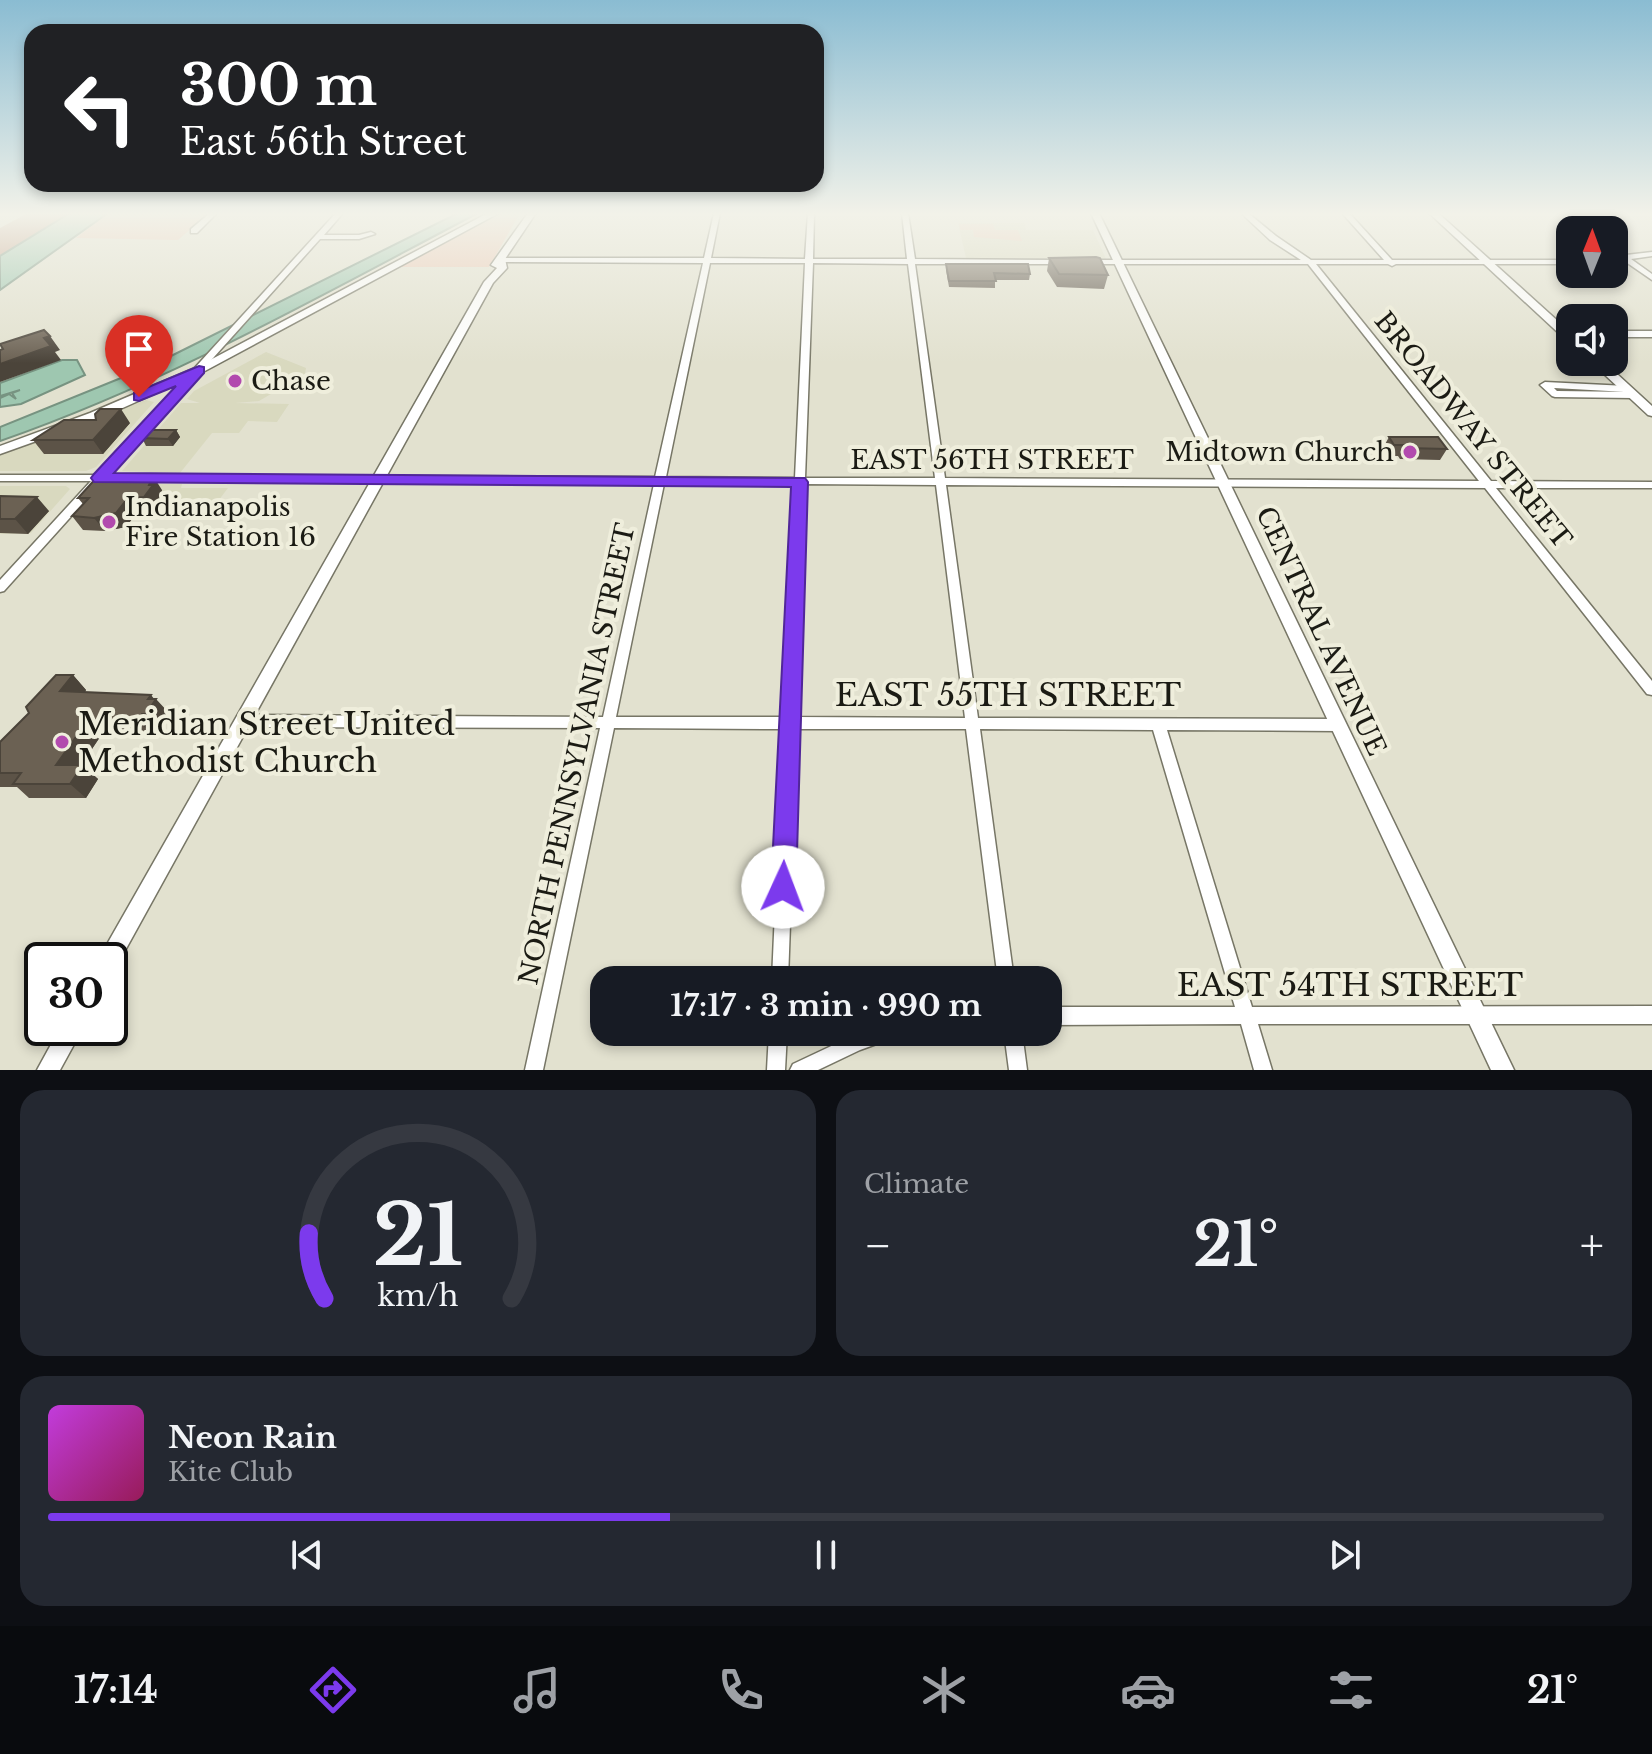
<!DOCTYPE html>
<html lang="en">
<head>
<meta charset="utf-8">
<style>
  :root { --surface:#171b24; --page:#242831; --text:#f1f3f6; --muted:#9ea1a6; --line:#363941; --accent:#7c3aed }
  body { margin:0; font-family:"Libre Baskerville",serif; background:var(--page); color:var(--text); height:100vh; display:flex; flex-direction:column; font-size:30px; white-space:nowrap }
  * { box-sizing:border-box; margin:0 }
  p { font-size:26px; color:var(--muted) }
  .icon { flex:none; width:44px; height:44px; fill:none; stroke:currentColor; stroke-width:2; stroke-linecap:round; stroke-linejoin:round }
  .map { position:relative; height:1070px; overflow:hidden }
  .sheet { display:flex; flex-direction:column; gap:20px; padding:20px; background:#0d0f14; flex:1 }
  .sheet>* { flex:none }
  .top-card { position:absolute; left:24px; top:24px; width:800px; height:168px; border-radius:24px; box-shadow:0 4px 12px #0003; background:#202124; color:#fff; overflow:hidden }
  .needle { width:52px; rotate:1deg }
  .tools { position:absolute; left:1556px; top:216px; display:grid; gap:16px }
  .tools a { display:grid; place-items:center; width:72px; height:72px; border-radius:16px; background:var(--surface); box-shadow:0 4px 12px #0003; font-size:40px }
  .speed { position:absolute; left:24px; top:942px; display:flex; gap:16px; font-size:40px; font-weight:700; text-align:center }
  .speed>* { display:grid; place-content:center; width:104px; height:104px; border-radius:50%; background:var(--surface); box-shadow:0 4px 12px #0003; line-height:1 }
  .speed .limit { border:4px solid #111; border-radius:12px; background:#fff; color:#111 }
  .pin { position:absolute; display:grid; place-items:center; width:68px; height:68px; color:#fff; margin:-82px -34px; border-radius:50% 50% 50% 0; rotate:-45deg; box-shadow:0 0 8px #0007 }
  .pin .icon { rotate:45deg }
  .me { position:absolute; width:88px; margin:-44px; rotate:2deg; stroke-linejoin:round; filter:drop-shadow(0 0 6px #0008) }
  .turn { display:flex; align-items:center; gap:28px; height:168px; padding:0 24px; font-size:36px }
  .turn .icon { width:104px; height:104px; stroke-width:2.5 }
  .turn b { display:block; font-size:56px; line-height:68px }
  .big { font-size:60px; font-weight:700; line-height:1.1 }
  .sheet .tile { flex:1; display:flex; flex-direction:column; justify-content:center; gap:12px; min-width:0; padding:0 28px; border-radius:24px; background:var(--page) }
  .sheet .dial { align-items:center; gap:0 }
  .dial svg { height:208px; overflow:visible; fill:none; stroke:var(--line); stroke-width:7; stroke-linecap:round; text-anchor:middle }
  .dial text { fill:var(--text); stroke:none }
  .song { display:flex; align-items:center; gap:24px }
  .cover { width:96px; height:96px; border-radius:12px; background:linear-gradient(135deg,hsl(290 70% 55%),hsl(330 70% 35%)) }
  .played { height:8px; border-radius:4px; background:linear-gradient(90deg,var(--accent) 40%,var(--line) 40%) }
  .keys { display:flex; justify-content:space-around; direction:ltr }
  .heat { display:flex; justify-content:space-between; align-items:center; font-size:44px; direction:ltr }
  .sheet .tiles { flex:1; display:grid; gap:20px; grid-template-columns:1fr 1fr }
  .tile:last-child { grid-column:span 2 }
  .trip { position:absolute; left:590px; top:966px; width:472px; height:80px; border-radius:24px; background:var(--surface); box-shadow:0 4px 12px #0003; font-weight:700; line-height:80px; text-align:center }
  .dock { display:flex; height:128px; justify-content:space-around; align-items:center; background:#090b0e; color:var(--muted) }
  .dock .icon { width:56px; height:56px }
  .dock .selected { color:var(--accent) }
  .dock b { font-size:36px; color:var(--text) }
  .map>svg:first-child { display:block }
</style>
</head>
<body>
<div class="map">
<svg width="1652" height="1070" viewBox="0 0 1652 1070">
  <rect width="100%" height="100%" fill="#e2e1cf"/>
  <!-- built -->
  <path fill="#d9d9bf" d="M958,223h66l2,7h67l13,29 -140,-1z
    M266,352l40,16 -1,6 -46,27 -24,2 54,1 -12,18 -29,-1 -9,12h-27l-32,40 -58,-2 59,-68h19l-13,-4 7,-8z
    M146,400l8,2 -58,65 -10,4h-86v-16z
    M112,484h70l-1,4h47l-19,25 -123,-2z
    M0,486h66l4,3 -39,44 -31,1z"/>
  <!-- green -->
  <path fill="#ecc7b2" d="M108,213h101l-31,27 -102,-2z
    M500,213h20l-31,54h-92z
    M959,224h34l2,6h23l4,11 -48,-4 -1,-7h-13z"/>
  <!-- forest -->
  <path fill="#c49f8a" d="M28,213h42l-70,43v-28z"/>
  <!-- water -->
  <path fill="#9ec7b0" stroke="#779381" stroke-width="2" d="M70,213h38l-108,77v-34z
    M458,213h20c-156,82 -311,170 -478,228v-14l153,-62z
    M62,360h15l8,15 -64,29 -21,3v-9l9,-4 7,5 -4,-6 8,-3 -20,6v-13z"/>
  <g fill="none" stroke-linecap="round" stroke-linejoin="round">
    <!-- minor casing -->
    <g stroke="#777666" stroke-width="3">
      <path id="minor" d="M210,213h7l-20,20h-6v-4z
        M336,213h7l-19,22h35l12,-3 4,2 -16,5h-39l-212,236 4,3 -1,2 -8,1 -99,110 -4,1v-12l91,-99h-91v-6h97z
        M714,213h6l-9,45 94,1 3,-46h6l-1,46h94l-5,-46h6l7,46 149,1v4h-149l30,214 534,3 -171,-217h-221l-4,-2 4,-2h214l-31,-20 -29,-27h7l28,23 35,24h73l-42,-47h7l43,47h178v4h-174l-4,2 -4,-2h-72l175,217 161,1v6h-156l156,193v14l-5,-1 -162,-206 -539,-3 32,233 361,1 5,2 2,4 -2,4 -5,2 -172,-1 85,277 400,-1v18h-394l14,46h-18l-13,-46 -193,1v-18h187l-82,-277 -173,-1 34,251h-16l-32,-251h-169l-9,251h-16l11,-251 -169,-1 -71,342h-18l75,-342 -356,-1 -5,-2 -2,-4 2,-4 5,-2 359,2 51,-233 -513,-3 -5,-3 5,-3 514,2 48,-214 -202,-1 -4,-2 4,-2h203zM710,263h95l-10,215 -129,-1zM813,263l95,1 27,214h-130zM664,484h131l-11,233h-168zM805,484l131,1 29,233 -168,-1z
        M1561,213h7l23,17h-9z
        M1614,248l12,7 26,-3v4l-21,3 21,15v6l-29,-20h-5v-3l-4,-3z
        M1614,331h38v6h-38z
        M1545,382l82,4 5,3 -5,3 -73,-4 3,3 76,1 5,3 -5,3 -78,-1 -3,-1 -12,-11z
        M769,1032h18l-2,38h-18z
        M861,1032h35l-3,6 -33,12 -42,20h-28l3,-6z
        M1004,1032h18l5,38h-18z"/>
    </g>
    <!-- major casing -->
    <g stroke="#777666" stroke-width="3">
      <path id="major" d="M488,213h11l-296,159 -105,47 -98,35v-8l90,-33 105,-45z
        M528,213h8l-31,46 2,9 -14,15 -377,684 -6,3v-10h-11l3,-7 382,-671 13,-14 -6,-3z
        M1091,213h8l415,857h-23z
        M1429,213h9l132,119v9l-4,-1z
        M1591,362h13l48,44v10l-4,-1z
        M60,1028h23l-23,42h-23z"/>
    </g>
    <!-- minor -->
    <use href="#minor" fill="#fff" fill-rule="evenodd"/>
    <!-- major -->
    <use href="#major" fill="#fff" fill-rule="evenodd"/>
  </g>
  <!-- wall -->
  <path fill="#5c5347" d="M1049,258l59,17 -4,14 -47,-2 -10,-16z
    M946,264l84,10 -1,6h-34v8l-46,-1 -3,-17z
    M130,423l-27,31h-59l-11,-14z
    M176,430l4,7 -7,9h-27l-4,-8z
    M1389,437l58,12 -7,11 -40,-1 -2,-3h-10l-5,-8z
    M162,490l-2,5 3,4 -10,11 -15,1 -12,16 -21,4 -22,-1 -11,-14 11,-12 -5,-6z
    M0,496l49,15 -21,23 -28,-1z
    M73,675l13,15 -1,2 69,7 15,14 -10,16h-4l-4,5h-49l-21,31 17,14 -12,19h-57l-12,-11h-17v-45z"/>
  <!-- shaded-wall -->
  <path fill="#4b443a" d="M50,336l10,14 -5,2 6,8 -61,22v-18l44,-26z
    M121,409l9,14 -27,31 -10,-14z
    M176,430l4,7 -7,9 -5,-7z
    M153,476l9,14 -2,5 3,4 -10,11 -9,-13z
    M37,497l12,14 -21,23 -13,-15z
    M128,498l10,13 -12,16 -21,4 -11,-13z
    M73,675l13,15 -12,16 -14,-15z
    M151,695l4,5 1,-1 13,14 -10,16 -13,-15 2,-15z
    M142,714l13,15 -4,5 -13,-14z
    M88,720l14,14 -30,45 -16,-14z
    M83,765l15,14 -12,19 -16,-14z"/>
  <!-- building -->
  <path fill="#6b6153" stroke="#4b443a" stroke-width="2" d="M1096,257l4,1 8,17 -49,-1 -10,-16z
    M946,264h82l2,10 -36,-1 2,8h-47z
    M44,330l6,6 -6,2 7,8 -51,18v-14l3,-1 -3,-5z
    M100,409h21l-28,31h-60l31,-20h32l-1,-6z
    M149,430h27l-8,9 -26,-1z
    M1389,437h49l9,12 -41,-1 -2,-3h-10z
    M98,476h55l-4,9h4l-9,12 -16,1 -12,15 -22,5 -22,-2 17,-18h-11z
    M0,496l37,1 -22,22h-15z
    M56,675h17l-13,16 91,4 -3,4h8l-10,15h-4l-4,6h-50l-32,45h27l-13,19h-57l8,-11h-21v-31l29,-29 -3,-6z"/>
  <!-- sky -->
  <linearGradient id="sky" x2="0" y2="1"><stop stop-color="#8abcd2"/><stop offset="0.59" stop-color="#f2f2e9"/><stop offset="1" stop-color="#f2f2e9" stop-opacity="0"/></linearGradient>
  <rect width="1652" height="363" fill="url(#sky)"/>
  <!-- route -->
  <path fill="#7c3aed" stroke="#51269a" stroke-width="2" d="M199,366l5,1v6l-90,100 691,5 3,4 -12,405 -4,9 -9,3 -9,-3 -3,-9 20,-400 -697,-5 -3,-4 3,-4 82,-88 -37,15 -5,-1v-7z"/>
  <!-- markers -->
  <g fill="#b24aae" stroke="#efeedc" stroke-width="3">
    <circle cx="235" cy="381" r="8"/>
    <circle cx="1410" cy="452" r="8"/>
    <circle cx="109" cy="522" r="8"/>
    <circle cx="62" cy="742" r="8"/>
  </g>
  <g text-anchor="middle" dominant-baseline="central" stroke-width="8" stroke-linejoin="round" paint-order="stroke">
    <!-- poi labels -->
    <g font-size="26" fill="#1b1b14" stroke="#efeedc" text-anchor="start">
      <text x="251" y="381">Chase</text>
      <text x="1394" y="452" text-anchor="end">Midtown Church</text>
      <text x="125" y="507">Indianapolis<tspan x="125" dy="30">Fire Station 16</tspan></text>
    </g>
    <!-- street labels -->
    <g font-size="26" fill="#1b1b14" stroke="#efeedc">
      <text transform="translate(1473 430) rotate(51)">BROADWAY STREET</text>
      <text x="992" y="460">EAST 56TH STREET</text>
      <text transform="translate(1321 631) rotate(65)">CENTRAL AVENUE</text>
      <text transform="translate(577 754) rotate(-78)">NORTH PENNSYLVANIA STREET</text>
    </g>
    <!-- near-street labels -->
    <g font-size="32" fill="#1b1b14" stroke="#efeedc">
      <text x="1008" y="695">EAST 55TH STREET</text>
      <text x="1350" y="985">EAST 54TH STREET</text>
    </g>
    <!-- near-poi labels -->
    <g font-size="32" fill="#1b1b14" stroke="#efeedc" text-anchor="start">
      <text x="78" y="724">Meridian Street United<tspan x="78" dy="37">Methodist Church</tspan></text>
    </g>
  </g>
</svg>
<div class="tools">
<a><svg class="needle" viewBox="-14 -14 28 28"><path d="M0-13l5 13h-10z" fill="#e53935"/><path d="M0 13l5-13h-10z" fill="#9ea1a6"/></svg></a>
<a><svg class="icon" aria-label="sound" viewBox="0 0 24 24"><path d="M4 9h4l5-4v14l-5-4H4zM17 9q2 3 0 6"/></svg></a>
</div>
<div class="speed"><div class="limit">30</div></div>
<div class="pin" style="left:139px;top:397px;background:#d93025"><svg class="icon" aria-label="arrive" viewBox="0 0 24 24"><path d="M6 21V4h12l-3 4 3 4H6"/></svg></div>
<svg class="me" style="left:783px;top:887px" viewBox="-20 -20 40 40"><circle r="19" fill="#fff"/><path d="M0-13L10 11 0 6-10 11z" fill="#7c3aed"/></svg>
<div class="trip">17:17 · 3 min · 990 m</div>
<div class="top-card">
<div class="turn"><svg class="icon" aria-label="left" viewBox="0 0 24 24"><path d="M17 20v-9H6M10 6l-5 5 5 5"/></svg><div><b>300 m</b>East 56th Street</div></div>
</div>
</div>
<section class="sheet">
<div class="tiles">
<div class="tile dial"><svg viewBox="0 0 100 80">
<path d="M14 69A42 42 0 1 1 86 69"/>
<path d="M14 69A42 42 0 0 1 8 44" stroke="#7c3aed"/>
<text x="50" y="56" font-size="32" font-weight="700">21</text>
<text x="50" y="72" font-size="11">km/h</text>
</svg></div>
<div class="tile"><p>Climate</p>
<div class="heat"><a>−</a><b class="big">21°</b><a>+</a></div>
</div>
<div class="tile">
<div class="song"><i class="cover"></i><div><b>Neon Rain</b><p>Kite Club</p></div></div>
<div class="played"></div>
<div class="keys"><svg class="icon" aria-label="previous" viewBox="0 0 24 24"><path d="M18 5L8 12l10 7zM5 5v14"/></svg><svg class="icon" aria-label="pause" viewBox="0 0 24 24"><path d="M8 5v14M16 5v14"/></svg><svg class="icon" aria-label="next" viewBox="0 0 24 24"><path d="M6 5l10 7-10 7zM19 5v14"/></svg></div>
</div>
</div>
</section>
<nav class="dock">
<b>17:14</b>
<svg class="icon selected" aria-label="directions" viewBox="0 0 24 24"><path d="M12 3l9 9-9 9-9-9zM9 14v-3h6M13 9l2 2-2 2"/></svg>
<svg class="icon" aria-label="music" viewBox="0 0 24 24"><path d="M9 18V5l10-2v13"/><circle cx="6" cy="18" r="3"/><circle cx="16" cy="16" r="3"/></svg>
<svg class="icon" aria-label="phone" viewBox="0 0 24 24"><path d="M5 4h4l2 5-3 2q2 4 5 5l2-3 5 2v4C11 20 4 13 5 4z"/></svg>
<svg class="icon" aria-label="climate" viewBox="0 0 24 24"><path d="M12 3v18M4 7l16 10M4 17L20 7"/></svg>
<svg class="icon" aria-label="car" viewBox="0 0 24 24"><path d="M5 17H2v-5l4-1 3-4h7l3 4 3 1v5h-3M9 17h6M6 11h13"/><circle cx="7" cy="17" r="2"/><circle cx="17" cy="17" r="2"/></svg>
<svg class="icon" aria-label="filters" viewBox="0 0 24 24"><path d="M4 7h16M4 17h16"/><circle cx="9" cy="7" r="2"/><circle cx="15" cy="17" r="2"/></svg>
<b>21°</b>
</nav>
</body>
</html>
